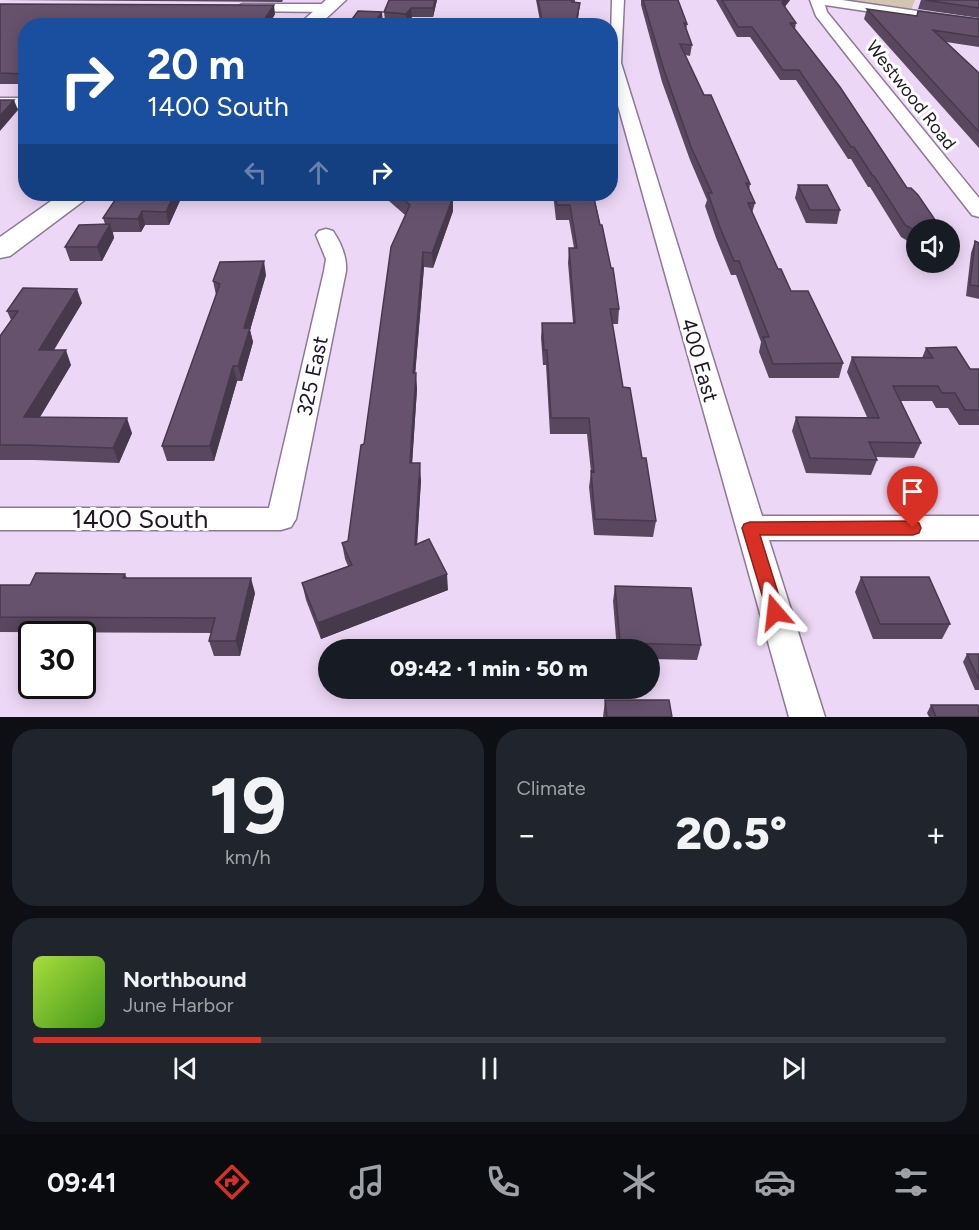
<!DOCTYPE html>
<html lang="en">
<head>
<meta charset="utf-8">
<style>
  :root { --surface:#171b24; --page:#20242c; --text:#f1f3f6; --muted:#9ea1a6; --line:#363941; --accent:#d93025 }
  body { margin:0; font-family:Figtree,sans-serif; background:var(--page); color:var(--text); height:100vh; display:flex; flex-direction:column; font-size:22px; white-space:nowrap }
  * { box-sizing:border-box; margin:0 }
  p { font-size:20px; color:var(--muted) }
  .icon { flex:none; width:33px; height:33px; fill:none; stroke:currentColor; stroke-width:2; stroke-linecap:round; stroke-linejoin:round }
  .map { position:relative; height:717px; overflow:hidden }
  .sheet { display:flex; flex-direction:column; gap:12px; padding:12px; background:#0d0f14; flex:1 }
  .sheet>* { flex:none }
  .banner { position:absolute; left:18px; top:18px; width:600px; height:183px; border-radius:24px; box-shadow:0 3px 15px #0003; background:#1a4fa0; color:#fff; overflow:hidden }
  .buttons { position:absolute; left:906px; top:219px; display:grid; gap:12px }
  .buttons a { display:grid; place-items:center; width:54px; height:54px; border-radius:50%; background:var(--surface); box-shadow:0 3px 15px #0003; font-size:30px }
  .speed { position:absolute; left:18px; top:621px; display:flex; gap:12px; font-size:30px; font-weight:700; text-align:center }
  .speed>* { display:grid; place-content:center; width:78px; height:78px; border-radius:50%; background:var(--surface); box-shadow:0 3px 15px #0003; line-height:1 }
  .speed .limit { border:3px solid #111; border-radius:9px; background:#fff; color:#111 }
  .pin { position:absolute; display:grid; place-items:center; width:51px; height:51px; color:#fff; margin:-62px -26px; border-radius:50% 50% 50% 0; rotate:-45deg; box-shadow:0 0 6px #0007 }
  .pin .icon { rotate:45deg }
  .me { position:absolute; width:66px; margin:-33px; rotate:343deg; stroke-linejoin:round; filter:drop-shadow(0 0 4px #0008) }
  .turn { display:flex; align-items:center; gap:21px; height:126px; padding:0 30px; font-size:27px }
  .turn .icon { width:78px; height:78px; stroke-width:2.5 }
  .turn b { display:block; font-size:42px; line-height:51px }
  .lanes { display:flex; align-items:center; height:57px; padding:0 30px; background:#0003; justify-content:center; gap:30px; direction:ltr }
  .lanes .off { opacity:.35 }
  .big { font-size:45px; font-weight:800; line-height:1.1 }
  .sheet .widget { flex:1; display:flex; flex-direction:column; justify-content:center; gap:9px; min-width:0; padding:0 21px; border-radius:24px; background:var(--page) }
  .sheet .dial { align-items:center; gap:0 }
  .dial b { font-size:78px; line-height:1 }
  .song { display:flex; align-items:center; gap:18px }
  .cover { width:72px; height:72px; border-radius:9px; background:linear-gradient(135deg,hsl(80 70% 55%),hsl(100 70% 35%)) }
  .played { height:6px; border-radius:3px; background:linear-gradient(90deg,var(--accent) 25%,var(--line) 25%) }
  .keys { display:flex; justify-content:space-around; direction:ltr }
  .heat { display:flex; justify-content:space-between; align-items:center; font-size:33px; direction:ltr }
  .sheet .tiles { flex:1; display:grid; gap:12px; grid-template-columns:1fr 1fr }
  .widget:last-child { grid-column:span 2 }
  .trip { position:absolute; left:318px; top:639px; width:342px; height:60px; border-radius:30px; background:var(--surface); box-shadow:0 3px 15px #0003; font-weight:800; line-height:60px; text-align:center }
  .tabs { display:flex; height:96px; justify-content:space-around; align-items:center; background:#090b0e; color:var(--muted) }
  .tabs .icon { width:42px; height:42px }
  .tabs .selected { color:var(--accent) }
  .tabs b { font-size:27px; color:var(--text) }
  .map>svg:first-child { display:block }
</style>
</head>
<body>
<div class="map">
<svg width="979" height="717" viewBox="0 0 979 717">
  <rect width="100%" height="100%" fill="#edd7f6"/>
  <!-- green -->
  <path fill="#d3c5af" d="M841,0h74l-4,10z"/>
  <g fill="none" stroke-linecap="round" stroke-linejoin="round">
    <!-- street casing -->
    <g stroke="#8d7995" stroke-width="3">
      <path id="street" d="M612,0h12l-3,63 141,453h217v24h-210l56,177h-36l-179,-640z
        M810,0h32l137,20v8l-154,-23 2,7 152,186v19l-7,-2 -156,-199z
        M242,4h87l6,4 -6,4 -92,-1 -1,-3z
        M0,98h26v10h-26z
        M326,229l7,2c8,12 14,26 13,40l-50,248 -5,8 -10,3h-281v-22h269l55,-237 2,-12 -10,-24 3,-4z"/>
    </g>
    <!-- secondary casing -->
    <g stroke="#8d7995" stroke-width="3">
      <path id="secondary" d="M326,0h20l-28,26h-21z
        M61,194h29l-4,5 -76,57 -10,2v-21z"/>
    </g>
    <!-- street -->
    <use href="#street" fill="#fff" fill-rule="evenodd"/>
    <!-- secondary -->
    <use href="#secondary" fill="#fff" fill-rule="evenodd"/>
  </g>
  <!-- wall -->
  <path fill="#58475e" d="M0,0h283l-1,2z
    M437,0l-4,17h-21l-5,6 -22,-2 -1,-9z
    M536,0h39v3h5l-3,23h-36z
    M641,0h37l9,24 -1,7 6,14 -2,11 -5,-1 19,40 46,89 -1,7 6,12 -3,10 26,56 13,22 52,72 -4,15h-70l-10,-26 2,-10 -25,-67h-5l-15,-37 -11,-32 2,-6 -17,-40 -28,-78 -21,-77z
    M716,0h74l-5,7 11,16 -1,6 121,201v16l-15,-9 -31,-50h-2l-17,-28h-3l-52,-79h-16l-30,-43h-13z
    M921,0h58v18l-61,-9z
    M0,4l275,10 -7,12h-242v58h-26z
    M867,9l50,7 62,3v28l-33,-5 33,31v75l-115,-129z
    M798,185l42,25 -3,14 -31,-1 -11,-25z
    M119,194h64l-14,31h-24l-4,7h-28l1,6 -12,23h-32l-5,-14 40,-23 -2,-6z
    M381,194h68l4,17 -20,57 -9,-1 -9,106 2,16 -5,74 9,17 -4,64 31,46 -127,49 -15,-39 -4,-17 46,-17 -3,-7 -3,-16 6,-2 16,-97 41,-229z
    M553,194h42v2h-1l25,113 -1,15h-6l11,63 19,71 14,63 -3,16 -59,-2 -5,-48 2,-15 -4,-38h-37l-4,-69h-3l-2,-27 1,-15h31l-5,-60 1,-15h5l-5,-28h-13z
    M950,240l8,13 -5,12 -5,-3h2z
    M975,241l4,2v56l-13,-3 5,-43z
    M266,275l-16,55 3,12 -11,39h-5l-23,80h-47l-5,-15 54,-151 -3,-14z
    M82,303l-28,47 17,15 -31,52 92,16 -13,30 -85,-3h-34v-124l11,-16 -4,-9z
    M926,348l44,21h9v56h-20l-11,-17h-12l-4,-7h-31l20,42 -7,15 -38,-1 1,3 -6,15 -65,-2 -14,-42 4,-14h71l-20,-45 5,-15 70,1z
    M125,574l2,4 128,15 -15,63h-26l-5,-15 2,-8 -211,-1v-47h30z
    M861,577l89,47 -8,15h-69l-18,-47z
    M615,586l86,59 -4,15 -47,-1v-9h-33l-4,-49z
    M967,654h12v36h-4l-12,-28z
    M605,700l67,17h-69z
    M931,705l48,12h-50l-2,-4z"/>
  <!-- shaded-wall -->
  <path fill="#47394c" d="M435,0h2l-4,17v-9z
    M784,0h6l-10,12 2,-9z
    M580,3l-3,23h-2z
    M274,5l1,9 -7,12h-6v-3z
    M411,8l1,9 -5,6 -1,-9z
    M382,12l1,12 -1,2h-10z
    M14,100l4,10 -18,21v-15z
    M174,194h9l-14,31 -3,-13z
    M453,197v14l-20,57 -1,-15z
    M142,211l3,14 -4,7 -3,-13z
    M110,224l4,14 -12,23 -5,-14z
    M423,252l1,15 -10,122 -1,-16z
    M264,261l2,14 -16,55 3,12 -11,39 -4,-15 6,-38z
    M77,289l5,14 -37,61 -6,-14z
    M66,350l5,15 -40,67 -7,-15z
    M233,366l4,15 -23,80 -4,-15z
    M416,373l1,16 -6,91 -1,-17z
    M127,418l5,15 -13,30 -6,-15z
    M420,463l1,17 -5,81 -1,-16z
    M447,574l1,16 -127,49 -3,-16z
    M251,578l4,15 -15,63 -4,-15z"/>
  <!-- building -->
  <path fill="#66526d" stroke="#47394c" stroke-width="1.5" d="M389,0h46l-2,8h-22l-5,6 -22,-2z
    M538,0h34v2l8,1 -5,23h-32z
    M643,0h35l9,24 -3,-1 8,22 -12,-1 24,51h7l39,89 -4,-1 9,20h-7l30,66h3l10,22h17l35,72 -70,1 -10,-27h6l-30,-76h-5l-15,-36 -11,-32h4l-21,-46 -27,-77z
    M722,0h62l-2,3 14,20h-6l50,64 67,101h4l7,7 24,35h-26v1l-11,-6 -31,-49 -2,-1 -18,-28h-3l-52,-77h-16l-31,-43h-14z
    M925,0h54v8z
    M0,4l274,1 -12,18h-10l-2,3h-224v48l-26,-1z
    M867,9l50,7 1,-5 61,8v18l-46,-7 46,43v59z
    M358,11l24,1 -10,14h-25z
    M0,100h14l-14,16z
    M798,185h29l13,25h-30z
    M119,194h55l-8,18 -24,-1 -4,8 -35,-1z
    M397,194h52l4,3 -21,56 -9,-1 -10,121h3l-6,90h10l-5,82 14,-6 18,35 -129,49 -16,-40 50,-18 -10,-22 6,-2 13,-96 3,-1 27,-197 19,-42z
    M555,194h38l7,31h2l9,43h2l6,41h-9l13,78 7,1 12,70h4l10,63 -61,-2 -4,-48 3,1 -5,-54h-38l-4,-68h-3l-2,-27h33l-6,-75h8l-7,-43h-13z
    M110,224l-13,23h-32l14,-22z
    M950,240l8,13 -8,-5z
    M975,241l4,2v43l-9,-1z
    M264,261l-20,67h6l-12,38h-5l-23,80h-48l58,-162 -7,-3 7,-19z
    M23,288l54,1 -38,61h27l-42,67 103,1 -14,30 -86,-3h-27v-109l18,-25h-11z
    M956,347l14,22h9v41h-14l-10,-17h-13l-4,-7h-45l28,57 -52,-1 8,18 -67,-2 -14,-41 83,1 -27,-61 81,1 -7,-10z
    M36,573l89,1 -2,4h128l-15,63h-27l6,-23 -215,-1v-32h30z
    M861,577h68l21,47h-70z
    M615,586l76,2 10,57 -81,-2z
    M967,654h12v26z
    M605,700h64l3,17h-65z
    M931,705h47l1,3v9h-43z"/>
  <!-- route -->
  <path fill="#d93025" stroke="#8d1f18" stroke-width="1.5" d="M913,521l6,2 2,5 -2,5 -6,2h-153l24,77 -3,6 -6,2 -6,-2 -27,-90 2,-4 6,-2z"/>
  <g text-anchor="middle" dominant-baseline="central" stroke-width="6" stroke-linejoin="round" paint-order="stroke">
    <!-- far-street labels -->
    <g font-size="18" fill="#1f1722" stroke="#fff">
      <text transform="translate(911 95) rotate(52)">Westwood Road</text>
    </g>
    <!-- street labels -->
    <g font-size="21" fill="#1f1722" stroke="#fff">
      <text transform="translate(700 360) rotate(74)">400 East</text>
      <text transform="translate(312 376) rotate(-78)">325 East</text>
    </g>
    <!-- near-street labels -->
    <g font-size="26" fill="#1f1722" stroke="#fff">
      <text x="140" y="519">1400 South</text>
    </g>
  </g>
</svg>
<div class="buttons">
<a><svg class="icon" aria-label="sound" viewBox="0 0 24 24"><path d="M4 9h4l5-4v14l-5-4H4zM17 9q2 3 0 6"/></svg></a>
</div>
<div class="speed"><div class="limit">30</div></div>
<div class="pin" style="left:913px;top:528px;background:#d93025"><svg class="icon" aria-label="arrive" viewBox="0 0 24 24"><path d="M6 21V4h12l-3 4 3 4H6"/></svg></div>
<svg class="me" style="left:775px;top:612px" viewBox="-20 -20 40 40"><path d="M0-17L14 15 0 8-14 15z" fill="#d93025" stroke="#fff" stroke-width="4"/></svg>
<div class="trip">09:42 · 1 min · 50 m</div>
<div class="banner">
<div class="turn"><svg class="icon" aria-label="right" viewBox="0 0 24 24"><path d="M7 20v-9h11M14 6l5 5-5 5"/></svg><div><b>20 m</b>1400 South</div></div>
<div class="lanes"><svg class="icon off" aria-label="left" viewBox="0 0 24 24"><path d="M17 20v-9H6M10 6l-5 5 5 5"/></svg><svg class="icon off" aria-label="ahead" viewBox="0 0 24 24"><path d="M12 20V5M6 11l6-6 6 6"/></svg><svg class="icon" aria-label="right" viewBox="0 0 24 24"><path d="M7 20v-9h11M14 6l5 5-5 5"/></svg></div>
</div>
</div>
<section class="sheet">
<div class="tiles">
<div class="widget dial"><b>19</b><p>km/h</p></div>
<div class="widget"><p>Climate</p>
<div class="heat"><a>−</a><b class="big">20.5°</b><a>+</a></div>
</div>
<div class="widget">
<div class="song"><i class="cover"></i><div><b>Northbound</b><p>June Harbor</p></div></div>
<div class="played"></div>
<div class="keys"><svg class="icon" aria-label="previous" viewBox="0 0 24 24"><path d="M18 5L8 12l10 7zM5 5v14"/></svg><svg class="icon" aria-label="pause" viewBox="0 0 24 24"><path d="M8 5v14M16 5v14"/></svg><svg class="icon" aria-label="next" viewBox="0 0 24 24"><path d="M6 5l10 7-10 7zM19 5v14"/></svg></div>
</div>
</div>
</section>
<nav class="tabs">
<b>09:41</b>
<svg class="icon selected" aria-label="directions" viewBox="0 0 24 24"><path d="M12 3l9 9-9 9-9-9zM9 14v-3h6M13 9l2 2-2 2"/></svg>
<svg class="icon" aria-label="music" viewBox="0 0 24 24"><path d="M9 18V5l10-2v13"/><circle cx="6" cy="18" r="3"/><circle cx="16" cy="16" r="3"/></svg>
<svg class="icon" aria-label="phone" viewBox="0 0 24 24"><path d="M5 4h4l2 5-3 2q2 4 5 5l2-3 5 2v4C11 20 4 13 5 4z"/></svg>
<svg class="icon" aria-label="climate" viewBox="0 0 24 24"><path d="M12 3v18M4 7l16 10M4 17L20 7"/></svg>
<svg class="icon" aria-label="car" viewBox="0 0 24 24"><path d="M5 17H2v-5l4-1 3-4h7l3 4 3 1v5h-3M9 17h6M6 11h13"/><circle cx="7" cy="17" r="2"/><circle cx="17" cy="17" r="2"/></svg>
<svg class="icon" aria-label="filters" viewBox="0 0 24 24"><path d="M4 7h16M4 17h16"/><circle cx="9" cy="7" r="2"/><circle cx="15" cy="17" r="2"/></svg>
</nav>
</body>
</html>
